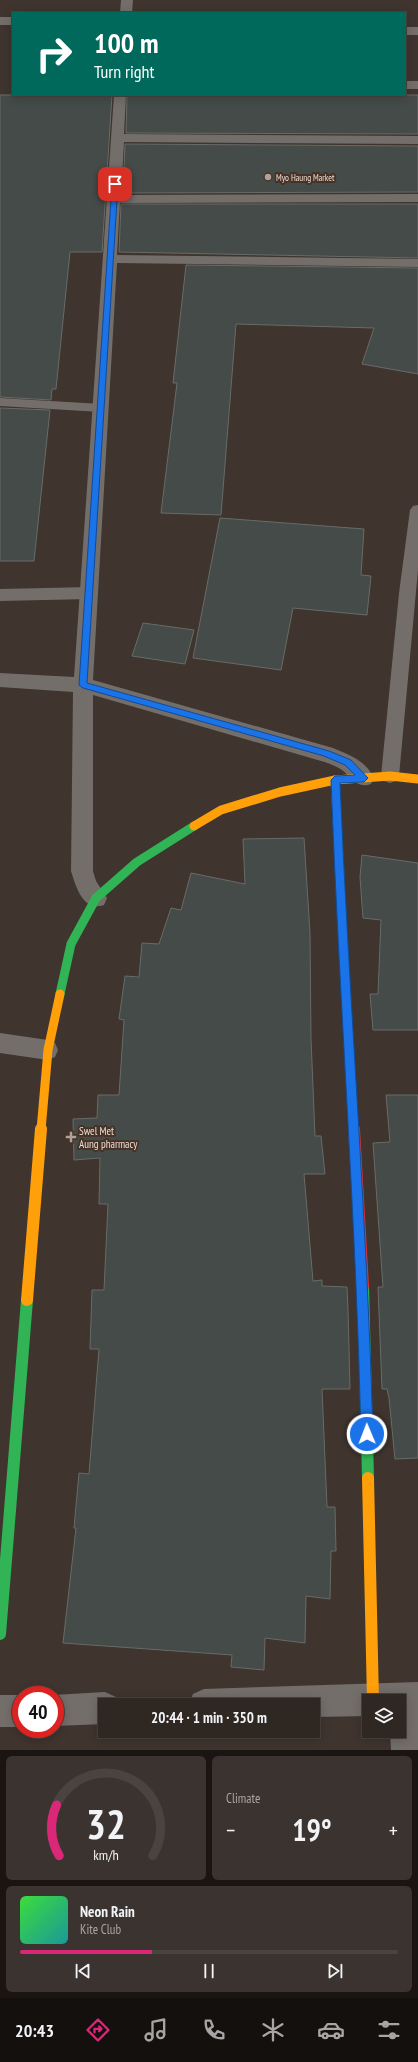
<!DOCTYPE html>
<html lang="en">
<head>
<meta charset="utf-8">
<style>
  :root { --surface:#2f2722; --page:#3b332f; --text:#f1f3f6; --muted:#a7a5a5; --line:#4a4440; --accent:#db2777 }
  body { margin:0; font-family:"PT Sans Narrow",sans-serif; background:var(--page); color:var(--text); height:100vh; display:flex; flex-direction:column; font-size:15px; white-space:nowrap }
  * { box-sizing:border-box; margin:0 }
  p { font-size:13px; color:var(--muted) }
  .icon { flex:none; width:22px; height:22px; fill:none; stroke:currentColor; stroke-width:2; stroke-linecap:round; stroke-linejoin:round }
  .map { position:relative; height:1750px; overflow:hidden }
  .sheet { display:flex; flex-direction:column; gap:6px; padding:6px; background:#1a1513; flex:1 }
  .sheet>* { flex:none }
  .banner { position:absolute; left:12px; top:12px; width:394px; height:84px; border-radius:0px; box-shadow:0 2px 10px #0003,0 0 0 1px var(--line); background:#00695c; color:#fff; overflow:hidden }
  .buttons { position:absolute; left:362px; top:1694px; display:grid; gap:8px }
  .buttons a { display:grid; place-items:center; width:44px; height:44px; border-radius:0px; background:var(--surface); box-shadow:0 2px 10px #0003,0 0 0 1px var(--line); font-size:20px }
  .speed { position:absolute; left:12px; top:1686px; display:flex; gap:8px; font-size:20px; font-weight:700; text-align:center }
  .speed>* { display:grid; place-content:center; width:52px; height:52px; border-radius:50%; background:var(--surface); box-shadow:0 2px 10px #0003,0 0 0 1px var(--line); line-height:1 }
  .speed .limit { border:6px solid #d22; background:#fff; color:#111 }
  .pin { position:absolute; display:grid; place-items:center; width:34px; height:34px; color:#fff; margin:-17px; border-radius:8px; box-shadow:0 2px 6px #0006 }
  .me { position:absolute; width:44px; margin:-22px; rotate:359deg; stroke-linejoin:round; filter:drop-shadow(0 0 3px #0008) }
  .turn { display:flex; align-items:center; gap:14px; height:84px; padding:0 16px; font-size:18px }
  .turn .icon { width:52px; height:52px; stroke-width:2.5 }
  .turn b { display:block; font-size:28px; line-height:34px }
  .big { font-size:30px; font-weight:700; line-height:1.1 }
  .sheet .widget { flex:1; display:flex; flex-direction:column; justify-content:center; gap:6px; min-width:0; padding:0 14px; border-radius:6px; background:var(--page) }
  .sheet .dial { align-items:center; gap:0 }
  .dial svg { height:104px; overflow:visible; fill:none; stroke:var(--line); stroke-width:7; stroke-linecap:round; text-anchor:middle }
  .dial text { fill:var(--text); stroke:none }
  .song { display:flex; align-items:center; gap:12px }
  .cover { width:48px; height:48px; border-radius:6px; background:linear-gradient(135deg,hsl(120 70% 55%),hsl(180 70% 35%)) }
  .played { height:4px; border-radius:2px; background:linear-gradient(90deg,var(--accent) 35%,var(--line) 35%) }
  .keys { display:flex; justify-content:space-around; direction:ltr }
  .heat { display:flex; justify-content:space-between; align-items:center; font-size:22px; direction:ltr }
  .sheet .tiles { flex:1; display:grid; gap:6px; grid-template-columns:1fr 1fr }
  .widget:last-child { grid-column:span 2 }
  .trip { position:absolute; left:98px; top:1698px; width:222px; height:40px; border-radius:0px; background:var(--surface); box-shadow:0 2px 10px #0003,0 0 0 1px var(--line); font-weight:700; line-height:40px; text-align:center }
  .dock { display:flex; height:64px; justify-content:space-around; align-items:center; background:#13100e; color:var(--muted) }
  .dock .icon { width:28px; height:28px }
  .dock .selected { color:var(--accent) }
  .dock b { font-size:18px; color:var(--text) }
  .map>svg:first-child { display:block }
</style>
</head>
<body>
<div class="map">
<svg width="418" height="1750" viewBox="0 0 418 1750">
  <rect width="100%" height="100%" fill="#3f342e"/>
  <!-- building -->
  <path fill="#454b48" stroke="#696b68" d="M0,95h112l-10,157h-32l-14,137h-4l-1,11 -51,-3z
    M127,95h291v39l-292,-1z
    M125,144l293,2v46l-295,1z
    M121,204h297v54l-299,-6z
    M186,265l232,3v106l-56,-10 12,-36 -138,-4 -15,191 -60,-2 16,-130h-4z
    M0,408l50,2 -16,151h-34z
    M220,518l144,11 -3,46 10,1 -4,39 -74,-7 -12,62 -88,-12z
    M143,623l51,7 -9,34 -53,-8z
    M304,838l6,95 1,106 4,97h6l4,38h-21l9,107 9,-1v6l25,1 1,22 2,80h-28l5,118h8l1,44h-5l-1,48 -24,-3 -1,47 -40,-5 -1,32 -33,-3 1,-12 -169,-12 13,-115h-2l5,-55 10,1 10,-125h-9l2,-59h12l4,-86h-9l1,-46 -26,2 -1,-41 24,-1 1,-23h21l5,-75 -5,-1 6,-43 14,1 3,-34 17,1 12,-36 10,2 10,-37 54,11 -2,-45z
    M362,855l56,8v167h-45l-3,-36h8l3,-74 -18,-2 -3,-41z
    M386,1095h32v363l-23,1 -6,-61 -2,-9h-5l-4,-102h5l-10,-144 17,-1z"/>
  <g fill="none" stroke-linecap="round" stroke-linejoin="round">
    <!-- lane -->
    <path fill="#736e6a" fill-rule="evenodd" d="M0,398l101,6 5,1 2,3 -2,3 -5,1 -101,-6z
      M418,505v65l-19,206 -3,5 -6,2 -6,-2 -3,-5 18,-183 11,-83 3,-4z
      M90,587l6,2 2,4 -2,4 -6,2 -90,2v-12z
      M0,1033l48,7 7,3 3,7 -3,7 -7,3 -48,-7z"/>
    <!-- street -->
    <path fill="#736e6a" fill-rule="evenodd" d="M121,0h12l-1,13h-12z
      M0,17h13v8h-13z
      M405,27h13v8h-13z
      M405,81h13v8h-13z
      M114,95h12l-2,39 294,2v8l-294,-2 -3,53 297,-1v8l-298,1 -3,52 301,4v8l-301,-4 -24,417 240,68c17,7 33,13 41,30l-3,6c-14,5 -19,-6 -29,-14 -6,-4 -14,-7 -21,-9l-228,-66v176l3,10 11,17 -3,7c-21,7 -28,-18 -33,-34l2,-179 -73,-5v-14l74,4z
      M418,1682v68h-27l-1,-19h9v-30h-30v15l-56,1v-12h-125l5,-11 11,-5z
      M105,1692l11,5 4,8h-15v19l-50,2v-31h-2z
      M0,1695h21v32h-21z"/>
    <!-- fast-far1 -->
    <path stroke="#30b455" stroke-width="9" d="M335,780l12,239
      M60,994l11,-50 25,-46 41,-36 57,-36"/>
    <!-- fast -->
    <path stroke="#30b455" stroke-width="12" d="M363,1286l5,192
      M0,1634l27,-334"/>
    <!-- slow-far1 -->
    <path stroke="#ff9f0a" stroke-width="9" d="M194,826l27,-16 59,-18 55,-12 55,-4 28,3
      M41,1130l7,-80 12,-56"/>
    <!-- slow -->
    <path stroke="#ff9f0a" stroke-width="12" d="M27,1300l14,-171
      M368,1478l5,222"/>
    <!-- jam-far1 -->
    <path stroke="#e5322d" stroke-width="9" d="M347,1019l7,111"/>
    <!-- jam -->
    <path stroke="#e5322d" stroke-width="12" d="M354,1129l9,157"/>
  </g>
  <!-- route -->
  <path fill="#1a73e8" stroke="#114b97" d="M115,182l3,2 -31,499 242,68 22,9 17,18 -4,4 -24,1c9,217 27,434 33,651l-2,4 -4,2 -5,-2 -1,-4c-5,-218 -22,-436 -30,-654l4,-4 20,-1 -10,-10 -21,-9 -241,-68 -4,-3 33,-501z"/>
  <!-- markers -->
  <g fill="#afa29b" stroke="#473226" stroke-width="1.5">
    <circle cx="268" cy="177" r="4"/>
    <path d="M69 1131h4v4h4v4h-4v4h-4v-4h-4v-4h4z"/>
  </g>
  <g text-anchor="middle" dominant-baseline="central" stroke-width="4" stroke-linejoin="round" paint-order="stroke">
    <!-- far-poi labels -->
    <g font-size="9" fill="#ebddd6" stroke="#473226" text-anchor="start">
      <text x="276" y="177">Myo Haung Market</text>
    </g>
    <!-- poi labels -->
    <g font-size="11" fill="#ebddd6" stroke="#473226" text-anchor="start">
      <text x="79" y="1131">Swel Met<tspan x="79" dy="13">Aung pharmacy</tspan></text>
    </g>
  </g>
</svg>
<div class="buttons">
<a><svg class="icon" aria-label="layers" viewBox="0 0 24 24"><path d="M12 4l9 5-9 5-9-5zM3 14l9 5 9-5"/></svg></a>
</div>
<div class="speed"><div class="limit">40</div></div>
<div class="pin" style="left:115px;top:184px;background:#d93025"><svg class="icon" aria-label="arrive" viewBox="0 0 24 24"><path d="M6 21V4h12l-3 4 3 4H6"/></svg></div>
<svg class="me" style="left:367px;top:1434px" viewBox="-20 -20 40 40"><circle r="17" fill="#1a73e8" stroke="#fff" stroke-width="3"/><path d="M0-11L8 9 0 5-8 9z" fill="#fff"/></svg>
<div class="trip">20:44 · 1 min · 350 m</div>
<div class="banner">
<div class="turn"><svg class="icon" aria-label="right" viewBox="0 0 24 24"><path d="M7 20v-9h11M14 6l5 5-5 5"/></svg><div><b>100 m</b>Turn right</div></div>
</div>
</div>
<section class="sheet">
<div class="tiles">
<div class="widget dial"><svg viewBox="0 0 100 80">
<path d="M14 69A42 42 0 1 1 86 69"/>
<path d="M14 69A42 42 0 0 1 12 30" stroke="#db2777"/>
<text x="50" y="56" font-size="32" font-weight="700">32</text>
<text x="50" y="72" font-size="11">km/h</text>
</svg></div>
<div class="widget"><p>Climate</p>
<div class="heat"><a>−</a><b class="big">19°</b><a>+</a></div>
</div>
<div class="widget">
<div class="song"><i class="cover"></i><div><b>Neon Rain</b><p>Kite Club</p></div></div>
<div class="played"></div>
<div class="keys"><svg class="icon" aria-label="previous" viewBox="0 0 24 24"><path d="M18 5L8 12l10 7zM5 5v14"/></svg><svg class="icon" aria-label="pause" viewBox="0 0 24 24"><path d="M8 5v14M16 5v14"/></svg><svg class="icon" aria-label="next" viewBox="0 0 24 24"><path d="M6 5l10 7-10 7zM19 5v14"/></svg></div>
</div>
</div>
</section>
<nav class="dock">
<b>20:43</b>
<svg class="icon selected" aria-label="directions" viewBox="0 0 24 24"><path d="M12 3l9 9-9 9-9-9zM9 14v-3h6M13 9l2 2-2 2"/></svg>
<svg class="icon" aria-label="music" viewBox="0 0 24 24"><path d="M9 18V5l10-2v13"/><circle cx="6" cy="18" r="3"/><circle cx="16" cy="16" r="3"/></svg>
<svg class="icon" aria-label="phone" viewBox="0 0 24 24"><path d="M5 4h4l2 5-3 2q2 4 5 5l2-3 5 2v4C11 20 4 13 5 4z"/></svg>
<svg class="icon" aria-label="climate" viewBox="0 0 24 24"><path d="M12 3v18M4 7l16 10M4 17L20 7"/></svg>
<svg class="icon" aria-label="car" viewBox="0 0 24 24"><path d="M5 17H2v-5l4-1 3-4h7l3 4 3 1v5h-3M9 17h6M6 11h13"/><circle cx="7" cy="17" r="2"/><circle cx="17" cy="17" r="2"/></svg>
<svg class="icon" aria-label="filters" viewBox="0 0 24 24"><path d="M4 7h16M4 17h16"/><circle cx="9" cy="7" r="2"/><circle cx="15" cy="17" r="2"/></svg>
</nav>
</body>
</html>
